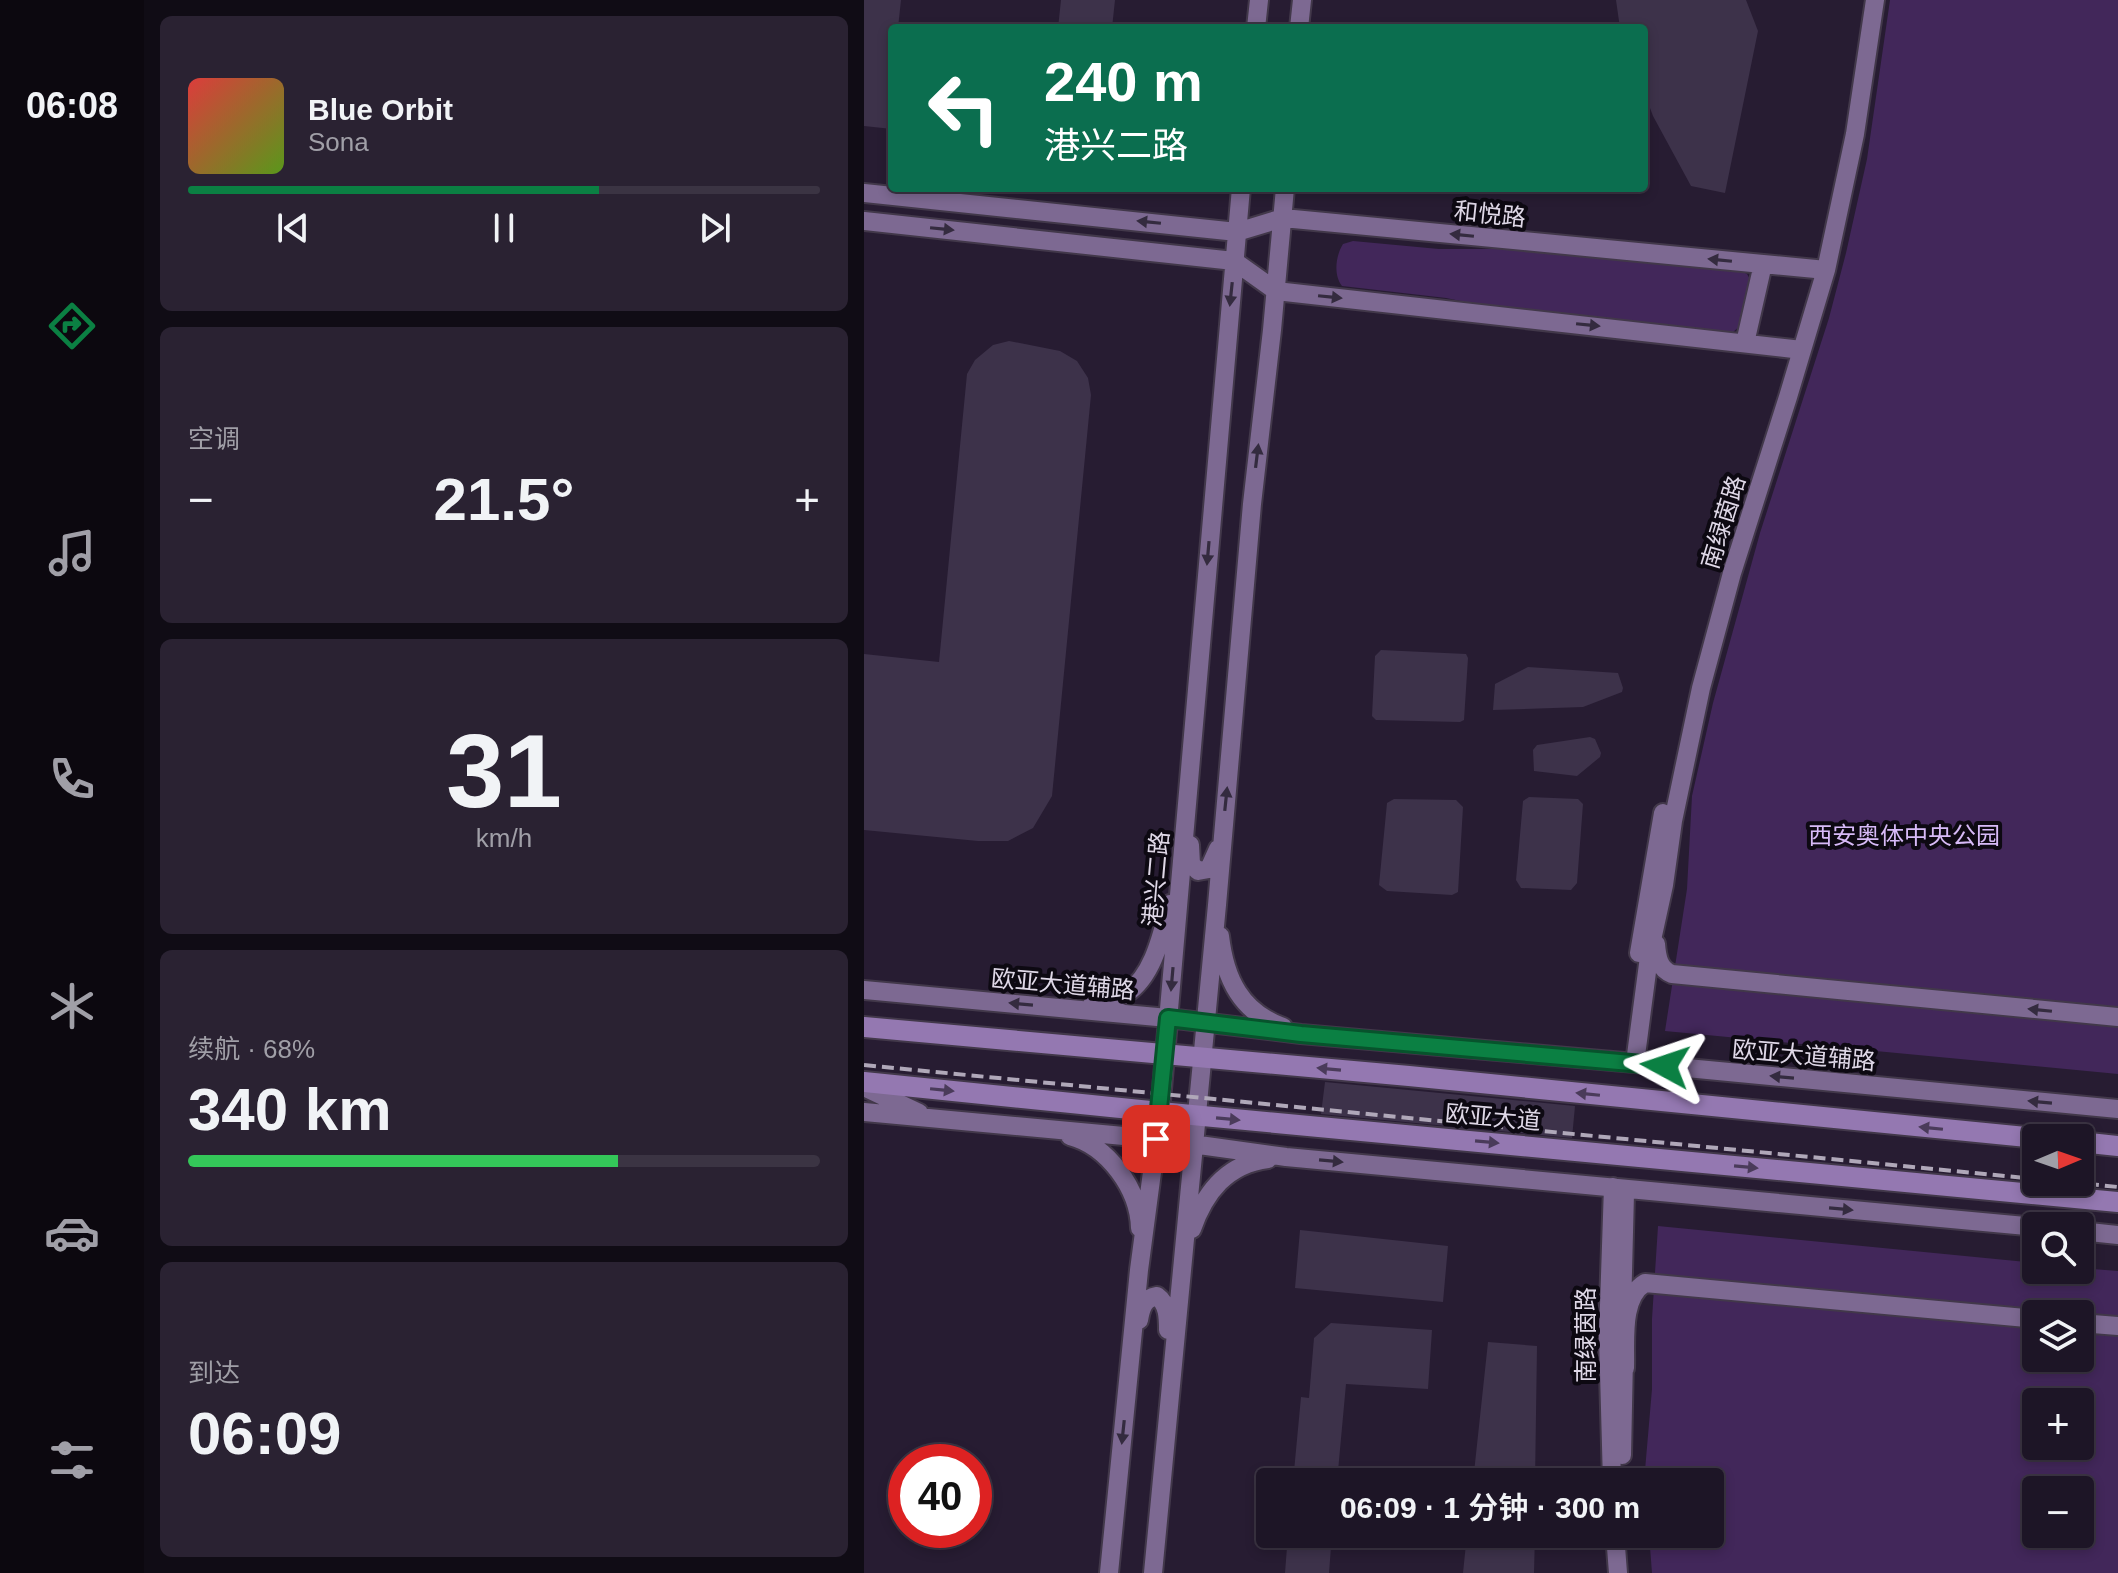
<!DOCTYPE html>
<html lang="zh">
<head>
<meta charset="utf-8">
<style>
  :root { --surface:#1d1526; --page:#2a2232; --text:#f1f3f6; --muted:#a09fa7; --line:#3b3443; --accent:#0b8043 }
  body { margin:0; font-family:Helvetica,"Noto Sans SC",sans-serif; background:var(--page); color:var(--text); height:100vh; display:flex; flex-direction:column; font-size:30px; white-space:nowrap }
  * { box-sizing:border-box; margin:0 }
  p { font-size:26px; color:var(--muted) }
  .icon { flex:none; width:44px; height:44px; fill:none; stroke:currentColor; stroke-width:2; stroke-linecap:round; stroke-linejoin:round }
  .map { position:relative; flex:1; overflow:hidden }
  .panel { display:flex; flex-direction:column; gap:16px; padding:16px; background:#100c15; width:720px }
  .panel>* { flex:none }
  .guide { position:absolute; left:24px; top:24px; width:760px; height:168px; border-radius:8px; box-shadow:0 4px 12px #0003,0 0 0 2px var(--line); background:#0b6e4f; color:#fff; overflow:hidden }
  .needle { width:52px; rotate:88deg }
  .controls { position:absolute; left:1158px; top:1124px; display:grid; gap:16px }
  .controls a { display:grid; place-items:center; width:72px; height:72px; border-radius:8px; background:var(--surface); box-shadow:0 4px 12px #0003,0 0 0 2px var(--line); font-size:40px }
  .speed { position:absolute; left:24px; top:1444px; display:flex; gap:16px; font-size:40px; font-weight:700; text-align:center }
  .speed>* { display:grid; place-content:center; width:104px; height:104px; border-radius:50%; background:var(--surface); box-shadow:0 4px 12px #0003,0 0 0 2px var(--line); line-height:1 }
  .speed .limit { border:12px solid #d22; background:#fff; color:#111 }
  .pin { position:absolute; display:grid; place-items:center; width:68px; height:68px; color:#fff; margin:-34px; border-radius:16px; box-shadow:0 4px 12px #0006 }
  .me { position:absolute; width:88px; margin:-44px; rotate:275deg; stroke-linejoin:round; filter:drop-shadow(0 0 6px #0008) }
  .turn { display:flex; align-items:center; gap:28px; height:168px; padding:0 24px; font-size:36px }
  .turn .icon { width:104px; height:104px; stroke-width:2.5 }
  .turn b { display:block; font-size:56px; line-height:68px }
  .big { font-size:60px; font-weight:600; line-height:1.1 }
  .panel .widget { flex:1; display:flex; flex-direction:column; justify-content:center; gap:12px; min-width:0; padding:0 28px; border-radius:12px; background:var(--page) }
  .panel .dial { align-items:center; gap:0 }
  .dial b { font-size:104px; line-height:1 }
  .song { display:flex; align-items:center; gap:24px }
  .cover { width:96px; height:96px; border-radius:12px; background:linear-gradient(135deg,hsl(0 70% 55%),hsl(90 70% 35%)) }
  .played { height:8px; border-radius:4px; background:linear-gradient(90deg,var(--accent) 65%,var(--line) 65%) }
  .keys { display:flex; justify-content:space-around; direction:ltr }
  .heat { display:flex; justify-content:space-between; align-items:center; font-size:44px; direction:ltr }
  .charge { height:12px; border-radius:6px; background:linear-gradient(90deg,#34c759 68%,var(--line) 0) }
  .trip { position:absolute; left:392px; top:1468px; width:468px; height:80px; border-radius:8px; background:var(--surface); box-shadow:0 4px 12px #0003,0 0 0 2px var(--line); font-weight:600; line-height:80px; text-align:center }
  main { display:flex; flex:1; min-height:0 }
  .tabs { display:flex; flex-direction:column; width:144px; justify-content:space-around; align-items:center; background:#0c080f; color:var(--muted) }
  .tabs .icon { width:56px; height:56px }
  .tabs .current { color:var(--accent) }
  .tabs b { font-size:36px; color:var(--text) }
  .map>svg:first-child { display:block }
</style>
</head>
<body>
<main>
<nav class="tabs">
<b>06:08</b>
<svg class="icon current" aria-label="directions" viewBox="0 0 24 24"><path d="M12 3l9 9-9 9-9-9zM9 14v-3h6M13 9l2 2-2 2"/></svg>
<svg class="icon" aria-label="music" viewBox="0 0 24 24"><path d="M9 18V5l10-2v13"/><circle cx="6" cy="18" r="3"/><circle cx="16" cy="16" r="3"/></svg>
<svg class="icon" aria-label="phone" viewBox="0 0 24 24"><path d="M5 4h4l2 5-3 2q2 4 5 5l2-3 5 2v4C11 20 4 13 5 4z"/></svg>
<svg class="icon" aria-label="climate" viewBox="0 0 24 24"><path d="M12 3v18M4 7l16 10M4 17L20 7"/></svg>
<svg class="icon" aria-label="car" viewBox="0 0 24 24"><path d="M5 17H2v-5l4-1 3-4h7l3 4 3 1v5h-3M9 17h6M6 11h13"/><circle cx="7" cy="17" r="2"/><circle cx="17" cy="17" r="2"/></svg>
<svg class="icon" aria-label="filters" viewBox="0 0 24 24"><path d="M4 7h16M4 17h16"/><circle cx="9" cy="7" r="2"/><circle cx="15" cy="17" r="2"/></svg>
</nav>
<section class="panel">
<div class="widget">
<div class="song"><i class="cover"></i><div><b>Blue Orbit</b><p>Sona</p></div></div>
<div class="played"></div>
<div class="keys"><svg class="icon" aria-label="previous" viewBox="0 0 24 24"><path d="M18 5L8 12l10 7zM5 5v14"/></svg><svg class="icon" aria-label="pause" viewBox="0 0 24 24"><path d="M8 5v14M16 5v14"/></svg><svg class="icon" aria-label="next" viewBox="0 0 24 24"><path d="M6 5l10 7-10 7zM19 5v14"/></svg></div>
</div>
<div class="widget"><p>空调</p>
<div class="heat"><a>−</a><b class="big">21.5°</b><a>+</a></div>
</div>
<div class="widget dial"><b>31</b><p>km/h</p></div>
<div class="widget"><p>续航 · 68%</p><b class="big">340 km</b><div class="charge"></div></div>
<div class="widget"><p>到达</p><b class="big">06:09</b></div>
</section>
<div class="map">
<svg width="1254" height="1573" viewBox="0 0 1254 1573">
  <rect width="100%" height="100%" fill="#271c32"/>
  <!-- green -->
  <path fill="#42275a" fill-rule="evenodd" d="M1026,0h228v1074l-453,-43 22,-142 5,-93 21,-93 47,-170 69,-215 17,-65 21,-94z
    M489,241l86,8h73l231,23 4,2 4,7 -11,45 -7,6 -234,-23 -53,-11 -104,-12c-9,-11 -6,-31 1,-42z
    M794,1226l378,37v7h44v-2l38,3v302h-466l-3,-39h61v-52h-66l8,-93v-70zM1172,1314h44v44h-44zM1172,1402h44v44h-44zM1172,1490h44v44h-44z"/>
  <!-- building -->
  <path fill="#3d324a" d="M0,0h37l-3,28h-6v101l-28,-3z
    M197,0h54l-3,28h-54z
    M752,0h130l12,31 -33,162 -34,-7 -38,-70 -9,-24v-64h-24z
    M145,341l51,10 17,10 11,17 3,17 -39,401 -19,32 -25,13h-30l-114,-11v-176l75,8 28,-288 8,-14 18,-15z
    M517,650l85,4 2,4 -4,62 -4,2 -84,-2 -4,-4 3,-60z
    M664,667l90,6 5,15 -1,4 -39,15 -90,3 2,-26z
    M726,737l5,2 6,14 -1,4 -23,19 -43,-5 -1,-21 4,-5z
    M665,797l49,2 5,5 -6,79 -6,7 -50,-2 -5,-8 7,-79z
    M530,799l62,1 7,7 -5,85 -6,3 -65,-4 -8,-6 8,-82z
    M461,1082l250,24 -3,32 -251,-24z
    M436,1230l148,16 -5,56 -148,-14z
    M467,1323l101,7 -4,59 -82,-5 -9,98h-44l8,-85 8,1 5,-60z
    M624,1342l49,4 -2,136h-62z
    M424,1534h44l-3,39h-44z
    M603,1534h68l-1,39h-71z"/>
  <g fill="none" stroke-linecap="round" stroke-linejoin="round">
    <!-- secondary casing -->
    <g stroke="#42384a" stroke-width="22">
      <path id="secondary" d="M392,28l3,-28
        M435,28l3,-28
        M0,193l373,39 46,-14 543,52
        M0,221l370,40 42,30 526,59
        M881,343l18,-79
        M326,845l1,19 7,7 11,-2 9,-20
        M356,936c5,43 21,76 63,91
        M792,944c1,13 3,25 16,30l446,43
        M775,953l24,-140
        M0,990l304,28 133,16 323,28 494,47
        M228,1005c12,-3 24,-5 35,-12 27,-18 35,-60 43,-89
        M771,1063l15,-114 14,-64 9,-64 28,-133 31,-115 56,-176 38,-127 29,-136 20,-134
        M0,1087l55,26
        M0,1112l292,27 130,18 750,70
        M206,1136c38,10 69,53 70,92
        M328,1229c13,-37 35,-65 76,-70
        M1216,1231l38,4
        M758,1311l3,-118
        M275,1320c2,-12 5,-22 18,-24 11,8 11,22 11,34
        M1216,1323l38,3
        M761,1368c1,-26 -5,-70 20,-85l391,36
        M758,1455l2,-98
        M748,1482l-4,-147 5,-148
        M751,1534l3,39
        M245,1573l30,-303 21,-158 81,-924
        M289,1573l64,-668 35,-401 20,-174 13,-142"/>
    </g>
    <!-- primary casing -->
    <g stroke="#42384a" stroke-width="24">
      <path id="primary" d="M0,1027l545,49 627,62
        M0,1082l296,30 958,90
        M1216,1142l38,4"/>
    </g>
    <!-- secondary -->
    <use href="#secondary" stroke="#7d6992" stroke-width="18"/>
    <!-- primary -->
    <use href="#primary" stroke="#9478b1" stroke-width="20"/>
    <!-- rail -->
    <path stroke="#b0a8b9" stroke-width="4" stroke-dasharray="12 6" stroke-linecap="butt" d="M0,1065l1172,114
      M1205,1182l49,5"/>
  </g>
  <!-- one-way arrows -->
  <defs><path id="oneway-solid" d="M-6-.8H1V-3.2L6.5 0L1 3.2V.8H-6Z" transform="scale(2)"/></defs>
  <g fill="#342b3f">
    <use href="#oneway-solid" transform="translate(285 222) rotate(-174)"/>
    <use href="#oneway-solid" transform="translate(78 229) rotate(6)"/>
    <use href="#oneway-solid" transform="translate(598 235) rotate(-174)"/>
    <use href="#oneway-solid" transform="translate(856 260) rotate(-174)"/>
    <use href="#oneway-solid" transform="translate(367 294) rotate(96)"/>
    <use href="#oneway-solid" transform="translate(466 297) rotate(6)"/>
    <use href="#oneway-solid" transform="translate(724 325) rotate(6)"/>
    <use href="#oneway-solid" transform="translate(393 456) rotate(-83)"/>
    <use href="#oneway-solid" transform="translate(344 553) rotate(95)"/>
    <use href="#oneway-solid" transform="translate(362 799) rotate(-84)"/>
    <use href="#oneway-solid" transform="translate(308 979) rotate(95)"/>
    <use href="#oneway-solid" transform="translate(157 1004) rotate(-175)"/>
    <use href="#oneway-solid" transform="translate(1176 1010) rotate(-174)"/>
    <use href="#oneway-solid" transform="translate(918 1077) rotate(-175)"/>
    <use href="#oneway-solid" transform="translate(1176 1102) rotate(-175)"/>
    <use href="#oneway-solid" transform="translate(467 1161) rotate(5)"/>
    <use href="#oneway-solid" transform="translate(977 1209) rotate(5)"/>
    <use href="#oneway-solid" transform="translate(259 1432) rotate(96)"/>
  </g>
  <g fill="#4a3b5a">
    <use href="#oneway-solid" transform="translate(465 1069) rotate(-175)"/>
    <use href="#oneway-solid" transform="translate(78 1090) rotate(6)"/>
    <use href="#oneway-solid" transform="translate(724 1094) rotate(-174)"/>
    <use href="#oneway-solid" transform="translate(364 1119) rotate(5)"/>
    <use href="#oneway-solid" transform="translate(1067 1128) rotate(-174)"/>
    <use href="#oneway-solid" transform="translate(623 1142) rotate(5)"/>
    <use href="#oneway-solid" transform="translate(882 1167) rotate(5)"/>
  </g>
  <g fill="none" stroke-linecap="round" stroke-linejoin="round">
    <!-- route casing -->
    <g stroke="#07532c" stroke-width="20">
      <path id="route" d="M292,1139l12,-121 133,16 364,32"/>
    </g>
    <!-- route -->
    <use href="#route" stroke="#0b8043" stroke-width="14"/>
  </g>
  <g text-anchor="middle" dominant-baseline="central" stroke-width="8" stroke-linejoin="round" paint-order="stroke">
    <!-- street labels -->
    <g font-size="24" fill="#dfd8e7" stroke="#0d0912">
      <text transform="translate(626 214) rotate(6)">和悦路</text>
      <text transform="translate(859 522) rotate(-73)">南绿茵路</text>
      <text transform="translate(292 879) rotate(-85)">港兴二路</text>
      <text transform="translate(199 984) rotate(5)">欧亚大道辅路</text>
      <text transform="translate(940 1055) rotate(5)">欧亚大道辅路</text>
      <text transform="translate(629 1117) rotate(5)">欧亚大道</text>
      <text transform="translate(721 1335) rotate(-90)">南绿茵路</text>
    </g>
    <!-- park labels -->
    <g font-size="24" fill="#d7baf7" stroke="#0d0912">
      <text x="1040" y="835">西安奥体中央公园</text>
    </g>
  </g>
</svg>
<div class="controls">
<a><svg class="needle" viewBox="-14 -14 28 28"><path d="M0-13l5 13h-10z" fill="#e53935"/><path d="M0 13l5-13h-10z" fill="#a09fa7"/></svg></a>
<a><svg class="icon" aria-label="search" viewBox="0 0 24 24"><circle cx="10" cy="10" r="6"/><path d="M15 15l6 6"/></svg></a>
<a><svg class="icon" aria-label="layers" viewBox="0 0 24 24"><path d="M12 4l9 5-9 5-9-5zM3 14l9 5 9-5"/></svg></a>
<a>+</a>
<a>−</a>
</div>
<div class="speed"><div class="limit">40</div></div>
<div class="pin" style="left:292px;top:1139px;background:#d93025"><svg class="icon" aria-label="arrive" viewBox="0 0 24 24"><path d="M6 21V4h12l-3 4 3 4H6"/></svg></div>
<svg class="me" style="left:801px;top:1066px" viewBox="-20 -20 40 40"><path d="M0-17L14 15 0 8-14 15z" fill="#0b8043" stroke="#fff" stroke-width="4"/></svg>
<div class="trip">06:09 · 1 分钟 · 300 m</div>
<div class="guide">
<div class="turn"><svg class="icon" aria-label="left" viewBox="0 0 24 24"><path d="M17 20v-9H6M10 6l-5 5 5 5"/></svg><div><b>240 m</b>港兴二路</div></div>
</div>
</div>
</main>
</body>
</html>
